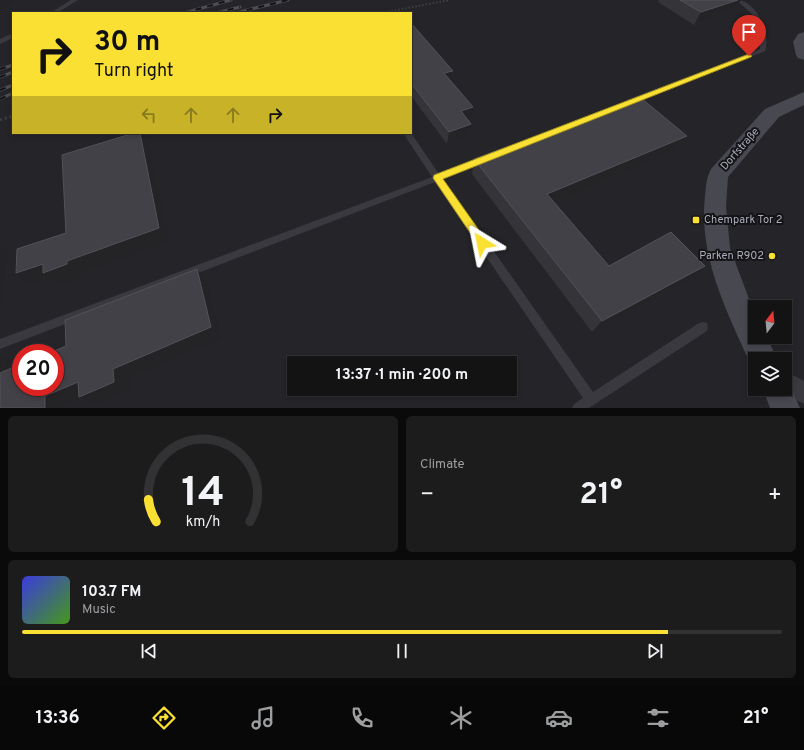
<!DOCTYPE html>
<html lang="en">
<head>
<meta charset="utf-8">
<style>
  :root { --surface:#131314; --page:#1c1c1d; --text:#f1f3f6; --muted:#9d9ea0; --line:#323234; --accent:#fae032 }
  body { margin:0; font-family:Overpass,sans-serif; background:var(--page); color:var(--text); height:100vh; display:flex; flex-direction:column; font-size:15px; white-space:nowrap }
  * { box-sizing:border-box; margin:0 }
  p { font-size:13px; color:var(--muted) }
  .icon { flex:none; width:22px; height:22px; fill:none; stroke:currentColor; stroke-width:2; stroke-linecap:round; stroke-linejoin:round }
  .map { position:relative; height:408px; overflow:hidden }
  .panel { display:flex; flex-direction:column; gap:8px; padding:8px; background:#0a0a0b; flex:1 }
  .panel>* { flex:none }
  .hud { position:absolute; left:12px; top:12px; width:400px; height:122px; border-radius:0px; box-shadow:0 2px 6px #0003,0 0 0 1px var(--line); background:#fae032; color:#111; overflow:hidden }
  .needle { width:26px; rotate:16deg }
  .tools { position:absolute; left:748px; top:300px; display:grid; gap:8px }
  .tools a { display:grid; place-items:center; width:44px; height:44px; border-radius:0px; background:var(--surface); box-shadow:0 2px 6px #0003,0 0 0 1px var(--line); font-size:20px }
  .speed { position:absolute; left:12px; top:344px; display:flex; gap:8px; font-size:20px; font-weight:700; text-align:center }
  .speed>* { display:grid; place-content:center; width:52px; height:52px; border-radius:50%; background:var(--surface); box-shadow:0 2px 6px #0003,0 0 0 1px var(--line); line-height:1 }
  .speed .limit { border:6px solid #d22; background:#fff; color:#111 }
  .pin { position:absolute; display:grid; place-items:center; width:34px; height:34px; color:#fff; margin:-41px -17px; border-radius:50% 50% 50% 0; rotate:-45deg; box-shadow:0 0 4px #0007 }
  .pin .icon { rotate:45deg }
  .me { position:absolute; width:44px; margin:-22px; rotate:325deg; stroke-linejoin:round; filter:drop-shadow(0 0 3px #0008) }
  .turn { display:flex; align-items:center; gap:14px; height:84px; padding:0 16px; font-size:18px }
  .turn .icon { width:52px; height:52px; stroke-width:2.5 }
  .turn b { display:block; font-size:28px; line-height:34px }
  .lanes { display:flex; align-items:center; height:38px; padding:0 16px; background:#0003; justify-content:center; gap:20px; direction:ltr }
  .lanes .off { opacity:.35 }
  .big { font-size:30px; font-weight:700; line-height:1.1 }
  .panel .widget { flex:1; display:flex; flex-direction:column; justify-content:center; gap:6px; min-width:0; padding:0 14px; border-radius:6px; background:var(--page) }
  .panel .dial { align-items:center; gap:0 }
  .dial svg { height:104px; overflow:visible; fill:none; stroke:var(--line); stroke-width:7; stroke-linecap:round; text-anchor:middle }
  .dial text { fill:var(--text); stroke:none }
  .song { display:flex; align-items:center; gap:12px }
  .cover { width:48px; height:48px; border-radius:6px; background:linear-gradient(135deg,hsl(240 70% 55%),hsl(100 70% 35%)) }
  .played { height:4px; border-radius:2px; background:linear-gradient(90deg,var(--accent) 85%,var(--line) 85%) }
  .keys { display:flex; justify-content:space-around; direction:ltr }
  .heat { display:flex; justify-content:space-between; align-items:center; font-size:22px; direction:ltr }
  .panel .tiles { flex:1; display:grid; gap:8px; grid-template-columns:1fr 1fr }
  .widget:last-child { grid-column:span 2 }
  .trip { position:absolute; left:287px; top:356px; width:230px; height:40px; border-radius:0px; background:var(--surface); box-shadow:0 2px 6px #0003,0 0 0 1px var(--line); font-weight:700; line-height:40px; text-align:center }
  .tabs { display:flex; height:64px; justify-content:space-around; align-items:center; background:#080808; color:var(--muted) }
  .tabs .icon { width:28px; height:28px }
  .tabs .selected { color:var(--accent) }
  .tabs b { font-size:18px; color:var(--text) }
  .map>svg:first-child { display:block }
</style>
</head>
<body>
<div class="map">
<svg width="804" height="408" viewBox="0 0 804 408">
  <rect width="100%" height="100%" fill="#19191b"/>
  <!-- built -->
  <path fill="#252428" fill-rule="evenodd" d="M0,0h804v408h-804zM13,13h398v120h-398zM755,307h30v30h-30zM21,353h34v34h-34zM755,359h30v30h-30zM294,363h216v26h-216z"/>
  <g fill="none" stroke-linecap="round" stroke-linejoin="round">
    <!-- path-far1 -->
    <path stroke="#3f4047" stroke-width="2" stroke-dasharray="1.5 2" stroke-linecap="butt" d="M381,13l69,-13"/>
    <!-- path -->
    <path stroke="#3f4047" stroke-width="2.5" stroke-dasharray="2 3" stroke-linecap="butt" d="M0,120l13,-4"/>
    <!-- lane -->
    <path fill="#3a3940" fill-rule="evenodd" d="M71,0h7l-21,13h-7z
      M736,0c21,0 35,34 29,51l-132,53h-6v-4l133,-51 -1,-19 -8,-17z
      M13,33v5l-13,6v-5z
      M403,133h8l28,41 42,-17h6l1,2 -1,2 -44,18 150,213 106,-69 4,-1 4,1 1,4 -1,4 -118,77h-17l2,-4 9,-6 -148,-216 -435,167v-10l432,-162z"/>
    <!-- street -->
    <path fill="#3a3940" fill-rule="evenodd" d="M785,371l19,10v23l-27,-14 8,-1z"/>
    <!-- secondary -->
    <path fill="#474850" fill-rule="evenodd" d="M804,32v28l-6,-2 -2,-3 -3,-13 5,-8z
      M804,92v13l-25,12 -51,60 -2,29 4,42 25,67v22h12l10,22h-22v11l-2,-1c-25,-54 -55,-112 -48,-173 1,-9 1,-18 6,-27l54,-60z
      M785,378l2,1 13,29h-30l-7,-19h22z"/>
    <!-- rail casing -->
    <g stroke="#4c4d55" stroke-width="3">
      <path id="rail" d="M184,13l47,-13
        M216,13l24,-6
        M235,13l53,-13
        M0,69l13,-4
        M0,77l13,-5
        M0,90l13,-5
        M0,99l13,-6"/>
    </g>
    <!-- rail -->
    <use href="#rail" stroke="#141316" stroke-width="2" stroke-dasharray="6" stroke-linecap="butt"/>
  </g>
  <!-- wall -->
  <path fill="#353439" d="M659,0h82l-7,11 -40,14 -36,-23z
    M411,23l42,48 -1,11 19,38 -3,1 1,15 -22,8 -36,-48z
    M687,136l-10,15 -122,52 54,63h96l-14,13 -99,53 -120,-158 2,-15z"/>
  <!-- shaded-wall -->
  <path fill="#242427" d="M0,0h14l-14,12z
    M738,0h3l-7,11 -40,14 7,-13z
    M453,71l-1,12 -8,-10z
    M473,107l-2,13 -12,4 2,-13z
    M471,124l-2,12 -22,8 2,-12z
    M140,133l8,13 21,95 -88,32 1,3 -23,9 -8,-6 -18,6 -17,-12 27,-9 24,-3z
    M687,136l-10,15 -136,58 6,-15z
    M0,245l7,5 -5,56 -2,1z
    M705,266l-14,13 -99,53 10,-11z
    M197,269l10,13 14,56 -93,40 2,12 -33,15 -17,-8 -16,7 1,4h-20v-12l33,-14 35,-13z
    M0,357l8,3 -1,28 -7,-3z"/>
  <!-- building -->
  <path fill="#414147" stroke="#525259" d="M680,0h58l-37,12z
    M411,23l42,48 -9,2 29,34 -12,4 10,13 -22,8 -38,-49z
    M641,98l46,38 -140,58 62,72 62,-34 34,34 -103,55 -128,-162z
    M134,133h6l19,95 -92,33v3l-24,9v-9l-27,9 1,-24 49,-16 -4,-78z
    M197,269l14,58 -98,42 1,13 -35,15 -1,-15 -33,14v12h-45v-35l21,-9v23h34v-34h-6l17,-7 -1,-26z"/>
  <!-- route -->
  <path fill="#fae032" stroke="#a29220" d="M749,54l3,2 -1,1 -308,122 43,61 1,3 -1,3 -4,1 -3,-1 -46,-68 1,-3z"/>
  <!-- markers -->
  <g fill="#fae032" stroke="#141316" stroke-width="1.5">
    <rect x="692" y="216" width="8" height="8" rx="2"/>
    <circle cx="772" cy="256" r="4"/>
  </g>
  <g text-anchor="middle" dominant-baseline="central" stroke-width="4" stroke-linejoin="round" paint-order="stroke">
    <!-- street labels -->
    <g font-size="11" fill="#aaacbb" stroke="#141316">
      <text transform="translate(740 149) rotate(-49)">Dorfstraße</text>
    </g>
    <!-- poi labels -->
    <g font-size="11" fill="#aaacbb" stroke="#141316" text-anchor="start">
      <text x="704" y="220">Chempark Tor 2</text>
      <text x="764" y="256" text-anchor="end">Parken R902</text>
    </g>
  </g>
</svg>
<div class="tools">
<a><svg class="needle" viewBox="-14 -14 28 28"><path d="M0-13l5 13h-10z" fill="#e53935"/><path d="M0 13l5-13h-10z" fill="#9d9ea0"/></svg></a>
<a><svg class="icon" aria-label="layers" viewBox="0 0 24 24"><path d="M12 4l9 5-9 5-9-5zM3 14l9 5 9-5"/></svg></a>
</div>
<div class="speed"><div class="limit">20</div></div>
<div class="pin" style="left:749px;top:56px;background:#d93025"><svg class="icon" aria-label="arrive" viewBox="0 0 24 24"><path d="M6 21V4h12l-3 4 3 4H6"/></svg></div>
<svg class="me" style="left:482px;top:243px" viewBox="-20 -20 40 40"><path d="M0-17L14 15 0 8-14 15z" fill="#fae032" stroke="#fff" stroke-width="4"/></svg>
<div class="trip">13:37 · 1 min · 200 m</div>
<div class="hud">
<div class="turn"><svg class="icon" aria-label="right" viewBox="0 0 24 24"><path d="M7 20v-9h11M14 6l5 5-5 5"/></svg><div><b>30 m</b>Turn right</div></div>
<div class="lanes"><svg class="icon off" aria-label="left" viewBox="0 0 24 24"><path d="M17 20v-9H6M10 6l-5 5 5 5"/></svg><svg class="icon off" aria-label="ahead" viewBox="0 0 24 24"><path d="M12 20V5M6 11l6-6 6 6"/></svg><svg class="icon off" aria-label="ahead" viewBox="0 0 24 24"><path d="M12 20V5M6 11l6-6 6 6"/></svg><svg class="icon" aria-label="right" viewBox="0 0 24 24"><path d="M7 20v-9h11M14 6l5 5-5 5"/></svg></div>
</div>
</div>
<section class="panel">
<div class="tiles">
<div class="widget dial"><svg viewBox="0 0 100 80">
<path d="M14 69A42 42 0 1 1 86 69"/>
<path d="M14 69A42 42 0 0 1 8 52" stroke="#fae032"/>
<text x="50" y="56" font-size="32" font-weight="700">14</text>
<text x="50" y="72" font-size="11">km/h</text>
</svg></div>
<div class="widget"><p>Climate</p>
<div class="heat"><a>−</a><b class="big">21°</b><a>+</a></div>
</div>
<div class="widget">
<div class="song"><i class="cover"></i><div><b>103.7 FM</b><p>Music</p></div></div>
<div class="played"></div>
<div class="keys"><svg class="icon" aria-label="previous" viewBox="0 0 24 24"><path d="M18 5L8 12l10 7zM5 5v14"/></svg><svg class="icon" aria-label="pause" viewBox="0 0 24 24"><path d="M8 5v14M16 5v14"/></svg><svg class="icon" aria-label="next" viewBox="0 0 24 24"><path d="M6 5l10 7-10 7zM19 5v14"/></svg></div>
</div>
</div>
</section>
<nav class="tabs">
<b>13:36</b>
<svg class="icon selected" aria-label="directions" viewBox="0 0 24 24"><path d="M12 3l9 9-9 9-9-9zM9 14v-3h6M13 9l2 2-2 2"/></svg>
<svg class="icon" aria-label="music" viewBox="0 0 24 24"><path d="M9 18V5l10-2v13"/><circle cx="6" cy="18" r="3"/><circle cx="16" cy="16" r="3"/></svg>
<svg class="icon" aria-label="phone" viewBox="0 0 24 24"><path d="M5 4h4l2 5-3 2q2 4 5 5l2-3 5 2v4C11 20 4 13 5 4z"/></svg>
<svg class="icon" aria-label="climate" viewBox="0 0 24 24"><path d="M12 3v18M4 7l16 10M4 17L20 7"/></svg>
<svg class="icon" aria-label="car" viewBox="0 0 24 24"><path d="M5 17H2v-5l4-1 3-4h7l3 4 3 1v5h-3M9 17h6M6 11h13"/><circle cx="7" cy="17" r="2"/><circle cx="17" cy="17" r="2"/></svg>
<svg class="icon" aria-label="filters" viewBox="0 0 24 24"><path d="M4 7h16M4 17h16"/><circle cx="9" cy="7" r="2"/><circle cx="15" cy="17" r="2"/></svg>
<b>21°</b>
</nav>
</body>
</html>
